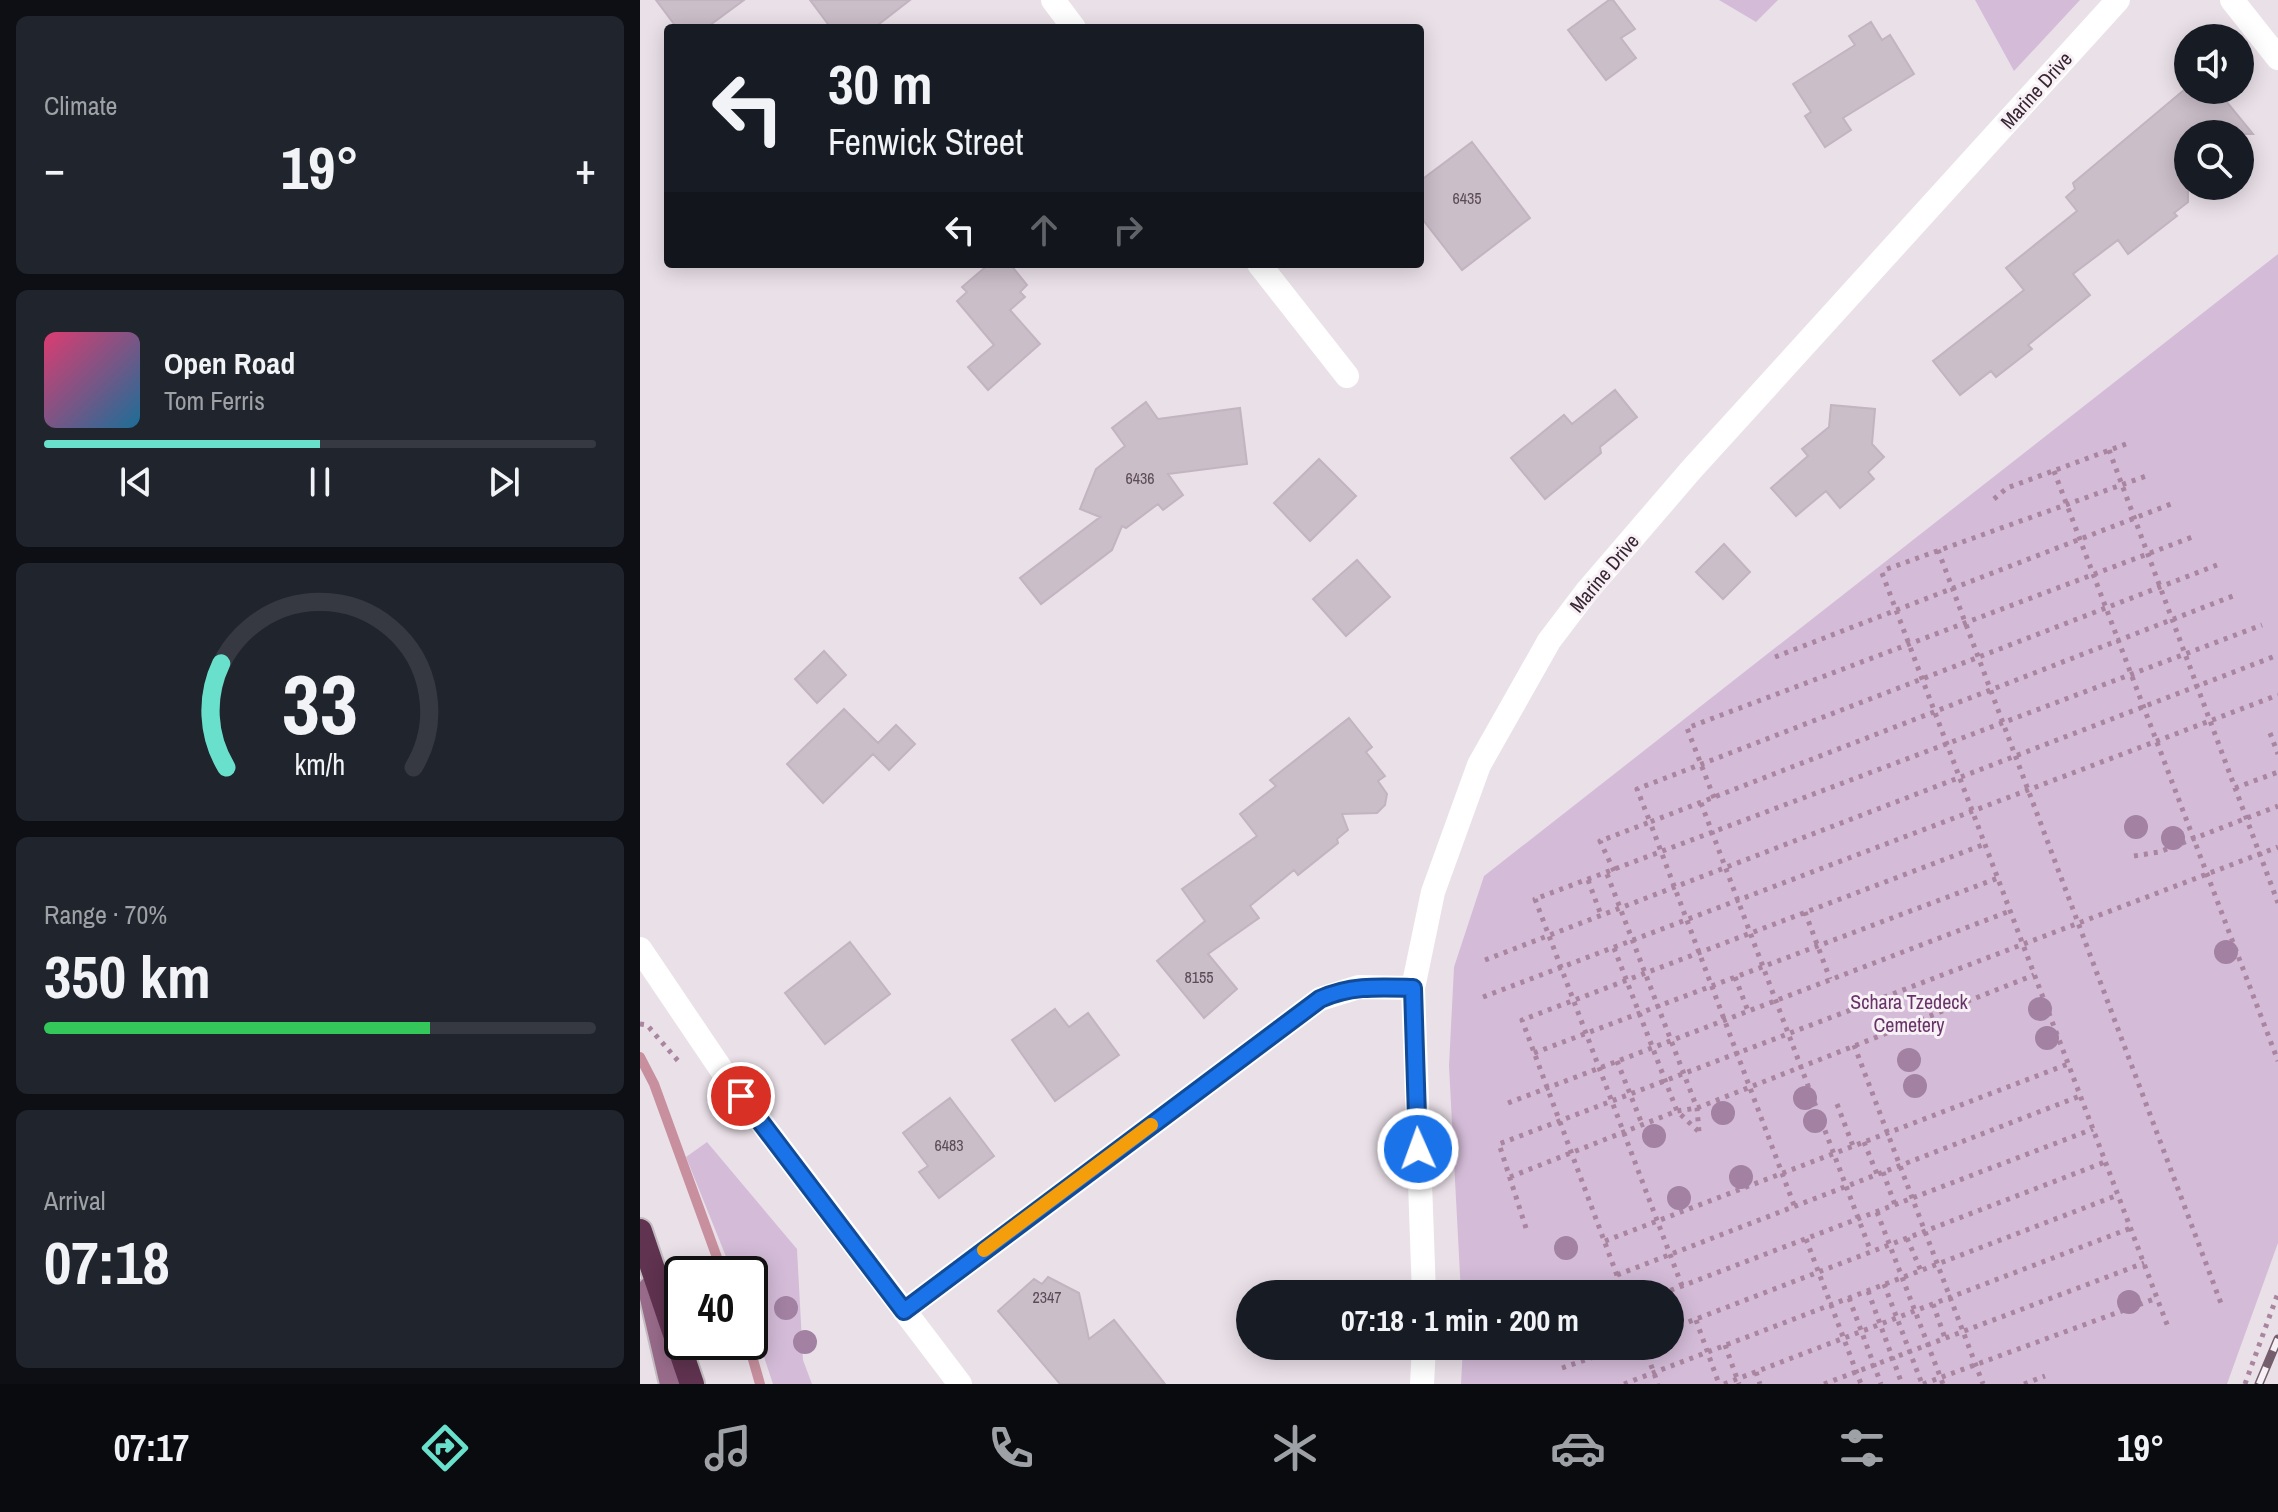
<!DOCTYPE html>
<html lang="en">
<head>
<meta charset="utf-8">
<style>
  :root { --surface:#171b24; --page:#20242c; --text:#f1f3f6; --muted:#9ea1a6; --line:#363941; --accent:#69e0cb }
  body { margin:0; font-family:"Archivo Narrow",sans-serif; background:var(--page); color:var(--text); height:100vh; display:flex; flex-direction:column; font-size:30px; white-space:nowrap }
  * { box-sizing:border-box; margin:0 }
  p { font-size:26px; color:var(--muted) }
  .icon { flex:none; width:44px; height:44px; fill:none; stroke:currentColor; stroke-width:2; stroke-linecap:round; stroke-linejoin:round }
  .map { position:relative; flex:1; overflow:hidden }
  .drawer { display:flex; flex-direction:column; gap:16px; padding:16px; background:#0d0f14; width:640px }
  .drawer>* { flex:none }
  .hud { position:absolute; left:24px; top:24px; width:760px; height:244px; border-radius:8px; box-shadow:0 4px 20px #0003; background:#171b24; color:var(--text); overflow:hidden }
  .tools { position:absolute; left:1534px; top:24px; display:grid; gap:16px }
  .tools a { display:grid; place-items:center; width:80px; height:80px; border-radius:50%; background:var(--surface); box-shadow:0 4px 20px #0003; font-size:40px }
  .speed { position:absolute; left:24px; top:1256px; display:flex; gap:16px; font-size:40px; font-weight:700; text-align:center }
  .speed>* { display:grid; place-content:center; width:104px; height:104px; border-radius:50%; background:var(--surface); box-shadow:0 4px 20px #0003; line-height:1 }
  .speed .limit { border:4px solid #111; border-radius:12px; background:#fff; color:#111 }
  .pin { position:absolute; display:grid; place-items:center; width:68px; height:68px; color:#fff; margin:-34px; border:4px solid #fff; border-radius:50%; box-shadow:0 2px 8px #0007 }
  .me { position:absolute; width:88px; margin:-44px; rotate:358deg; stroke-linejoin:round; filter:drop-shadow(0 0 6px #0008) }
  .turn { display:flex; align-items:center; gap:28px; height:168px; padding:0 32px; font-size:36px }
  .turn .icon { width:104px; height:104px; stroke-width:2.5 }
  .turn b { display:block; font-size:56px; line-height:68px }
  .lanes { display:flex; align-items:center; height:76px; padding:0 32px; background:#0003; justify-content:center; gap:40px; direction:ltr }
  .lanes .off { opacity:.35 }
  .big { font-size:60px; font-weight:800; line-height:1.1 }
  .drawer .tile { flex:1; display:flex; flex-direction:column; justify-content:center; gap:12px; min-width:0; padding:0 28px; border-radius:12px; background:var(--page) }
  .drawer .dial { align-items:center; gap:0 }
  .dial svg { height:208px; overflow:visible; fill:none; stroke:var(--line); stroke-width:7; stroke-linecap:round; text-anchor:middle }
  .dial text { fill:var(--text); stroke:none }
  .song { display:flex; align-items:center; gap:24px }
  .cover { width:96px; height:96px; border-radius:12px; background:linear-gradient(135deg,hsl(340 70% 55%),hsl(200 70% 35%)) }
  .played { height:8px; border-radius:4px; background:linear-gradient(90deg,var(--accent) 50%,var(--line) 50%) }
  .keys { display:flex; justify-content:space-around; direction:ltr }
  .heat { display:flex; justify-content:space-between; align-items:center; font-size:44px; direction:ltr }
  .charge { height:12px; border-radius:6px; background:linear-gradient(90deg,#34c759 70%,var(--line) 0) }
  .trip { position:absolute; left:596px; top:1280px; width:448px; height:80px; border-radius:40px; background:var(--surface); box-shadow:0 4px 20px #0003; font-weight:800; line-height:80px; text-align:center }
  .menu { display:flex; height:128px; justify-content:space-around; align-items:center; background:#090b0e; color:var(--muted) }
  .menu .icon { width:56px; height:56px }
  .menu .active { color:var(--accent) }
  .menu b { font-size:36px; color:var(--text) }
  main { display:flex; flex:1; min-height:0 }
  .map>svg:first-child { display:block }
</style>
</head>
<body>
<main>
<section class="drawer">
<div class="tile"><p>Climate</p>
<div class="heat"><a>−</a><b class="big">19°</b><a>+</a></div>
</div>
<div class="tile">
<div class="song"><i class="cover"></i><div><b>Open Road</b><p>Tom Ferris</p></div></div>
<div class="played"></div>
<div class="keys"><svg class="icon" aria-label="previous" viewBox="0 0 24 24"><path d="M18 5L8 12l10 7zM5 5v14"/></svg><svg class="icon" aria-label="pause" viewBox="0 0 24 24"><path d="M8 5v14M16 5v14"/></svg><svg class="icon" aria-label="next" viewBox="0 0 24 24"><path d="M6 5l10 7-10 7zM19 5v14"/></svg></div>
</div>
<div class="tile dial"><svg viewBox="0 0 100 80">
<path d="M14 69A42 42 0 1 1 86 69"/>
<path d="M14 69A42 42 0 0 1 12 29" stroke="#69e0cb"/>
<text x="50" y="56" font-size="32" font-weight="700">33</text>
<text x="50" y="72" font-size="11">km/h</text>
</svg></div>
<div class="tile"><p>Range · 70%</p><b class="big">350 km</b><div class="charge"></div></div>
<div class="tile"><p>Arrival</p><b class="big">07:18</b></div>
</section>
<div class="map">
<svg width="1638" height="1384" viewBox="0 0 1638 1384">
  <rect width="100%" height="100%" fill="#eae1e8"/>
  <!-- green -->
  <path fill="#d4bcd8" d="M1079,0h59l-22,22z
    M1335,0h105l-66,71z
    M1638,254v989l-51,141h-766l2,-38h207v-52h-209l-12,-228 5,-99 30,-91z
    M67,1142l90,107 6,111 9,24h-39l-23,-69v-41h-17l-47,-117z"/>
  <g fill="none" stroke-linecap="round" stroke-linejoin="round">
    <!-- stream -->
    <path stroke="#c8909f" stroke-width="10" d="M0,1057l14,27 69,190
      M108,1342l12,42"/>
  </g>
  <!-- building -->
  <path fill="#cabec8" stroke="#c2b4c0" stroke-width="2" d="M16,0h88l-38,28h-29z
    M170,0h100l-36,28h-43z
    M969,0h4l22,29 -14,9 15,20 -30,22 -38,-50z
    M1231,22l11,18 8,-5 24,39 -71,44 8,12 -26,17 -20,-31 6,-4 -18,-28 62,-39 -6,-9z
    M1544,90h33l36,44h-65v68l-14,11 3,3 -49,38 -10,-14 -45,34 17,21 -62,50 4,4 -36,28 -5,-6 -31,24 -27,-34 91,-71 -18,-22 71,-57 -11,-14 9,-8 -2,-6z
    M832,142l58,76 -68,52 -42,-54v-35z
    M349,264h21l17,21 -7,7 5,5 -15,13 30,34 -52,46 -20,-23 26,-22 -37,-44 10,-9 -5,-5z
    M975,390l22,27 -37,30 1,6 -56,46 -34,-41 53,-43 8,9z
    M506,402l12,17 82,-11 7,56 -79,10 15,21 -20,15 -5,-6 -32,24 -4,-2 -10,24 -71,54 -21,-26 80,-61 -20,-8 16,-40 29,-23 -13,-18z
    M1191,405l44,4 -3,35 12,13 -16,15 6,7 -34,29 -14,-17 -30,25 -25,-28 37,-32 -6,-7 27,-22z
    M679,459l37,37 -46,45 -36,-38z
    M1084,544l26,28 -27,27 -27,-27z
    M717,560l33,37 -44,39 -33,-37z
    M184,651l22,24 -29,28 -22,-24z
    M204,709l34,34 18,-18 19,19 -26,26 -16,-16 -50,49 -36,-39z
    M709,718l23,29 -6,5 19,24 -7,5 9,13 -2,11 -8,8 -35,1 6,16 -11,9 1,4 -40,32 -4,-5 -44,36 9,12 -51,36 29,35 -33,29 -47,-57 48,-40 -23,-32 75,-53 -17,-22 36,-28 -6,-6z
    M210,942l40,52 -65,50 -40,-51z
    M415,1009l14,18 19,-14 31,42 -64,46 -43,-61z
    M310,1098l44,58 -55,42 -20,-26 9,-6 -25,-33z
    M408,1277l31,16 10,46 25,-19 51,64h-105l-62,-73 36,-32 8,5z"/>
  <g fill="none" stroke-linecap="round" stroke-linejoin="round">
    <!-- major casing -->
    <g stroke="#c3bdc2" stroke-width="28">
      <path id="major" d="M10,1289l22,95"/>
    </g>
    <!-- highway casing -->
    <g stroke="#c3bdc2" stroke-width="28">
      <path id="highway" d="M0,1231l52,153"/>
    </g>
    <!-- path -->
    <path stroke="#a985a0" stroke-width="5" stroke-dasharray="4 6" stroke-linecap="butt" d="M1469,450l169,453
      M1414,471l224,590
      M1354,499l13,-11 119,-44
      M1298,550l284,756
      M1247,569l262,-94
      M1242,573l286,754
      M1135,657l396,-153
      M1630,733l8,21
      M1595,788l43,-16
      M1074,798l-27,-70 508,-192
      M1061,803l170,449
      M1494,856l25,-4 119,-46
      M974,871l-14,-30 50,-19 -13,-33 580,-224
      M967,874l90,234 2,24
      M948,880l13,35
      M1165,912l25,67
      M974,948l63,163 21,20
      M845,960l793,-305
      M1095,977l13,34
      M843,997l795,-302
      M0,1024l7,1 32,37
      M1214,1045l129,339
      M894,1053l464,-175
      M977,1061l25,63
      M868,1103l502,-192
      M1197,1104l16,42
      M1224,1142l13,32
      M1243,1172l12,33
      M870,1177l167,-66 20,-3 337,-133
      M1154,1205l-144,-383 588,-228
      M1237,1212l66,172
      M886,1228l-27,-84 779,-297
      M1267,1238l14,33
      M1166,1239l55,145
      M965,1241l463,-177
      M977,1275l463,-179
      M1244,1284l38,100
      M1042,1286l-147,-387 727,-274
      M1228,1291l34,93
      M984,1294l-102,-274 463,-176
      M1021,1294l432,-165
      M1209,1298l32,86
      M1293,1304l12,34
      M1056,1320l23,64
      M1030,1329l435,-167
      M1085,1345l14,39
      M1004,1346l14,38
      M922,1368l63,-22
      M1116,1372l4,12
      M984,1384l494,-189
      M1084,1384l407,-156
      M1184,1384l320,-121
      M1283,1384l234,-86
      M1384,1384l21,-8
      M1605,1384l33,-91"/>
    <!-- minor -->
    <path stroke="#fff" stroke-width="24" d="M413,0l21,28
      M1592,0l46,58
      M619,264l88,112
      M0,949l83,123 237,312
      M784,1294l-11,-306 20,-96 46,-127 70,-124 38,-50 104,-121 427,-470
      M264,1311l416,-312 39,-12 54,1
      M782,1384l2,-38"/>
    <!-- major -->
    <use href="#major" stroke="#996b8b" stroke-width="24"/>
    <!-- highway -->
    <use href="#highway" stroke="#603350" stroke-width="24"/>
    <!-- rail casing -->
    <g stroke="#745e6d" stroke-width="9">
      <path id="rail" d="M1619,1384l19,-45"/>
    </g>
    <!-- rail -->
    <use href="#rail" stroke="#f7f1f6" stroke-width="6" stroke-dasharray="18" stroke-linecap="butt"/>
  </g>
  <!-- trees -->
  <g fill="#a281a2">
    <circle cx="1496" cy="827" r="12"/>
    <circle cx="1533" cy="838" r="12"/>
    <circle cx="1586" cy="952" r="12"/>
    <circle cx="1400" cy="1009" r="12"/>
    <circle cx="1407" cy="1038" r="12"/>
    <circle cx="1269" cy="1060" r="12"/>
    <circle cx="1275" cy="1086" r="12"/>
    <circle cx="1165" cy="1098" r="12"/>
    <circle cx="1083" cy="1113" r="12"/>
    <circle cx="1175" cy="1121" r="12"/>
    <circle cx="1014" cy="1136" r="12"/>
    <circle cx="1101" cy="1177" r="12"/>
    <circle cx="1039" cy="1198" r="12"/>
    <circle cx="926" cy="1248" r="12"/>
    <circle cx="1489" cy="1302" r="12"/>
    <circle cx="146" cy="1308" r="12"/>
    <circle cx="165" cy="1342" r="12"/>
  </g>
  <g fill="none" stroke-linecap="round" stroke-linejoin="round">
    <!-- route casing -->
    <g stroke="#114b97" stroke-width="20">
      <path id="route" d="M101,1096l163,215 416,-312c31,-14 59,-12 93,-11l5,161"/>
    </g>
    <!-- route -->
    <use href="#route" stroke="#1a73e8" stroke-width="14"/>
    <!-- slow -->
    <path stroke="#f59e0b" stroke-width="14" d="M344,1250l167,-125"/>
  </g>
  <g text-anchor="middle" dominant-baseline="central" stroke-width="6" stroke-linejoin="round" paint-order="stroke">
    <!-- number labels -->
    <g font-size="16" fill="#5c4a58">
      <text x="827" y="198">6435</text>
      <text x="500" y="478">6436</text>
      <text x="559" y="977">8155</text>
      <text x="309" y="1145">6483</text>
      <text x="407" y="1297">2347</text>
    </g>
    <!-- street labels -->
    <g font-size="20" fill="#382432" stroke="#f7f1f6">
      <text transform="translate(1396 90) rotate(-48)">Marine Drive</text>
      <text transform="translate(964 573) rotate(-50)">Marine Drive</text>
    </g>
    <!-- park labels -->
    <g font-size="20" fill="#683369" stroke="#f7f1f6">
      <text x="1269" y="1001">Schara Tzedeck<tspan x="1269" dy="23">Cemetery</tspan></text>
    </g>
  </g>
</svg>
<div class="tools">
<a><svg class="icon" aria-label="sound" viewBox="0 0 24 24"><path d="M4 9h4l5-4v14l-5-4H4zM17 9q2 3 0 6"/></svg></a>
<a><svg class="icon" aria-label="search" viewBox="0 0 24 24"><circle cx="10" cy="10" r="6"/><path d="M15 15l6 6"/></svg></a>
</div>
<div class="speed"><div class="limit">40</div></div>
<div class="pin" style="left:101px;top:1096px;background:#d93025"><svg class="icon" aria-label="arrive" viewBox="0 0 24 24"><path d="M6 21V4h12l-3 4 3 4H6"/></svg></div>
<svg class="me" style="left:778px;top:1149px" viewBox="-20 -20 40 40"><circle r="17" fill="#1a73e8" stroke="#fff" stroke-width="3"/><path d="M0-11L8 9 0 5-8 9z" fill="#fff"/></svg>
<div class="trip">07:18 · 1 min · 200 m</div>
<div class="hud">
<div class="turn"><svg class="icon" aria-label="left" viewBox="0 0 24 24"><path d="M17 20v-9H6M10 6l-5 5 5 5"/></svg><div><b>30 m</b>Fenwick Street</div></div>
<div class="lanes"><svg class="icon" aria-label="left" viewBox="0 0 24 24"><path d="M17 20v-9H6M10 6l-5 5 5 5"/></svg><svg class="icon off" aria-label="ahead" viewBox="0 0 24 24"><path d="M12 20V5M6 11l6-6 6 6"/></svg><svg class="icon off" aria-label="right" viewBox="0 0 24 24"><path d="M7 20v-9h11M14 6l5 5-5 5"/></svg></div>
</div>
</div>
</main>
<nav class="menu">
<b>07:17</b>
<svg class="icon active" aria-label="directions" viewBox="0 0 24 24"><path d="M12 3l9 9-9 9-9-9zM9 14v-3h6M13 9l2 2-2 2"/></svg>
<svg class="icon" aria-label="music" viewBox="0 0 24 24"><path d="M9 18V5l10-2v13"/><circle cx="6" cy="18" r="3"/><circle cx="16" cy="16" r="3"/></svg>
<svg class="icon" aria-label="phone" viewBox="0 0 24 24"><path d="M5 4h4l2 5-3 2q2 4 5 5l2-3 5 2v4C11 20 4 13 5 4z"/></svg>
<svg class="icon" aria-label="climate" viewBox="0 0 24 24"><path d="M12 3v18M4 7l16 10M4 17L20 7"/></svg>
<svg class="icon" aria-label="car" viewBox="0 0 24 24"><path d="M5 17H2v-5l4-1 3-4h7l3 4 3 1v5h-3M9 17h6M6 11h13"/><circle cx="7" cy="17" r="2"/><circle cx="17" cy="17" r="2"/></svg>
<svg class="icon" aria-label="filters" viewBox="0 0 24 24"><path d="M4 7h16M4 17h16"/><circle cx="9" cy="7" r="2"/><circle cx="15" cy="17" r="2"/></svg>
<b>19°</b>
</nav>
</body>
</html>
